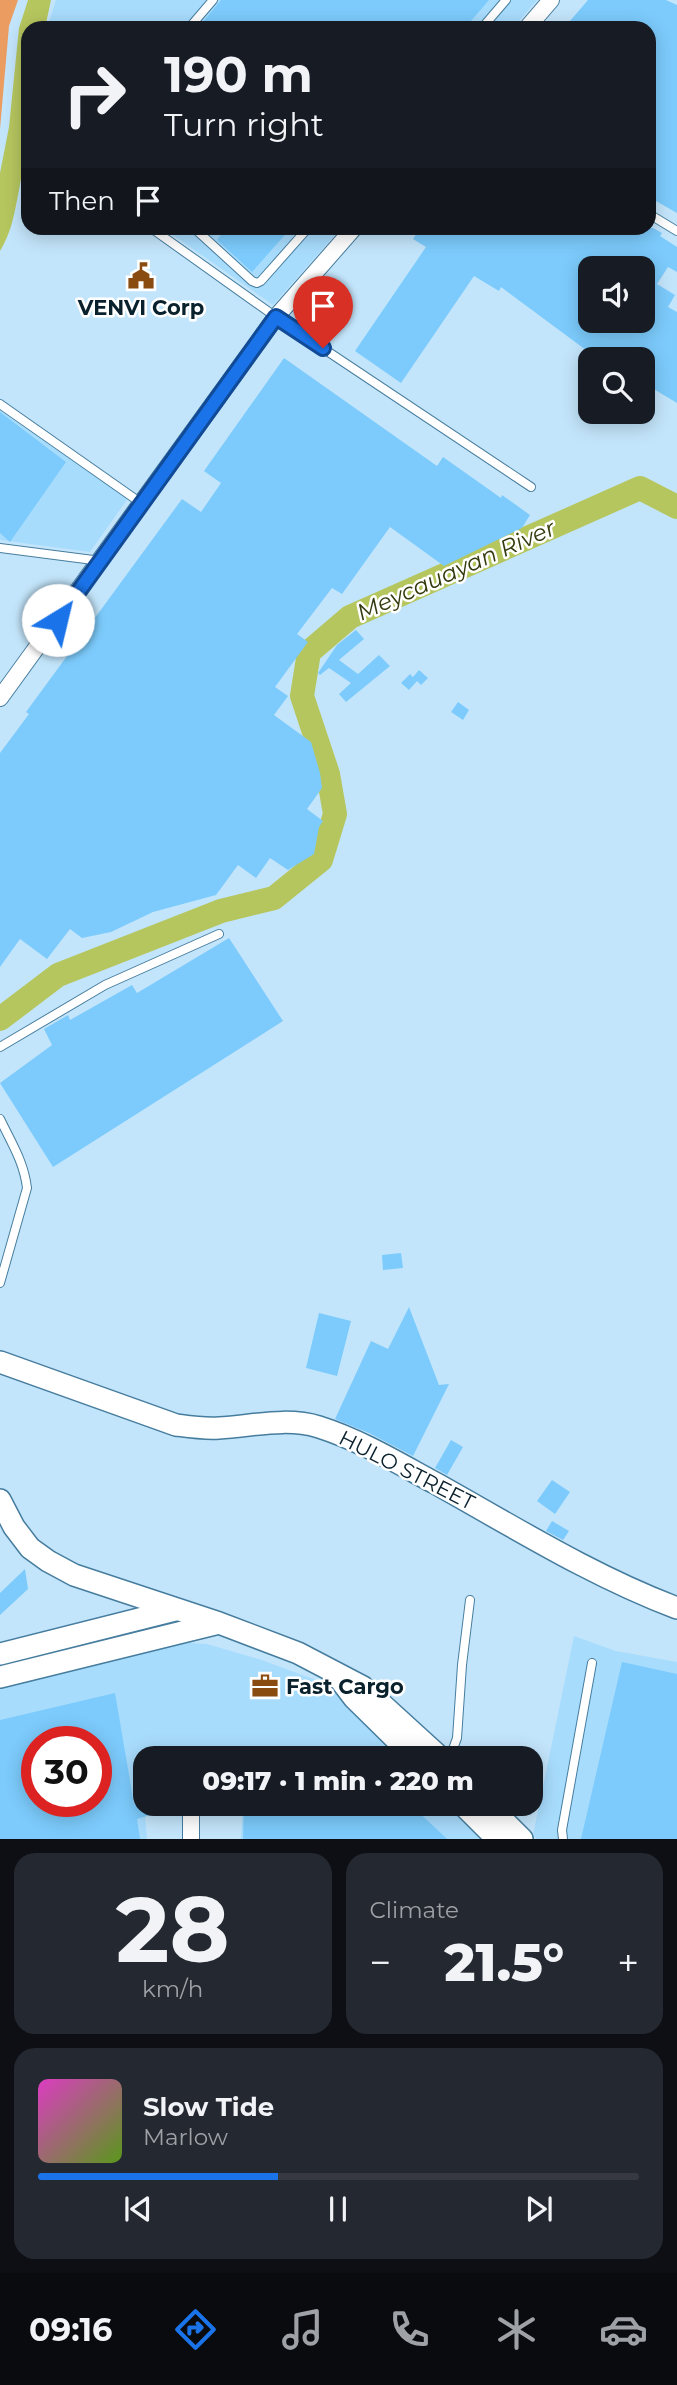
<!DOCTYPE html>
<html lang="en">
<head>
<meta charset="utf-8">
<style>
  :root { --surface:#171b24; --page:#242831; --text:#f1f3f6; --muted:#9ea1a6; --line:#363941; --accent:#1a73e8 }
  body { margin:0; font-family:Montserrat,sans-serif; background:var(--page); color:var(--text); height:100vh; display:flex; flex-direction:column; font-size:26px; white-space:nowrap }
  * { box-sizing:border-box; margin:0 }
  p { font-size:23px; color:var(--muted) }
  .icon { flex:none; width:38px; height:38px; fill:none; stroke:currentColor; stroke-width:2; stroke-linecap:round; stroke-linejoin:round }
  .map { position:relative; height:1839px; overflow:hidden }
  .drawer { display:flex; flex-direction:column; gap:14px; padding:14px; background:#0d0f14; flex:1 }
  .drawer>* { flex:none }
  .banner { position:absolute; left:21px; top:21px; width:635px; height:214px; border-radius:21px; box-shadow:0 4px 18px #0003; background:#171b24; color:var(--text); overflow:hidden }
  .controls { position:absolute; left:578px; top:256px; display:grid; gap:14px }
  .controls a { display:grid; place-items:center; width:77px; height:77px; border-radius:14px; background:var(--surface); box-shadow:0 4px 18px #0003; font-size:35px }
  .speed { position:absolute; left:21px; top:1726px; display:flex; gap:14px; font-size:35px; font-weight:700; text-align:center }
  .speed>* { display:grid; place-content:center; width:91px; height:91px; border-radius:50%; background:var(--surface); box-shadow:0 4px 18px #0003; line-height:1 }
  .speed .limit { border:10px solid #d22; background:#fff; color:#111 }
  .pin { position:absolute; display:grid; place-items:center; width:60px; height:60px; color:#fff; margin:-72px -30px; border-radius:50% 50% 50% 0; rotate:-45deg; box-shadow:0 0 7px #0007 }
  .pin .icon { rotate:45deg }
  .me { position:absolute; width:77px; margin:-38px; rotate:36deg; stroke-linejoin:round; filter:drop-shadow(0 0 5px #0008) }
  .turn { display:flex; align-items:center; gap:24px; height:147px; padding:0 28px; font-size:32px }
  .turn .icon { width:91px; height:91px; stroke-width:2.5 }
  .turn b { display:block; font-size:49px; line-height:60px }
  .then { display:flex; align-items:center; height:66px; padding:0 28px; background:#0003; gap:14px; font-size:26px }
  .big { font-size:52px; font-weight:800; line-height:1.1 }
  .drawer .tile { flex:1; display:flex; flex-direction:column; justify-content:center; gap:10px; min-width:0; padding:0 24px; border-radius:21px; background:var(--page) }
  .drawer .dial { align-items:center; gap:0 }
  .dial b { font-size:91px; line-height:1 }
  .song { display:flex; align-items:center; gap:21px }
  .cover { width:84px; height:84px; border-radius:10px; background:linear-gradient(135deg,hsl(310 70% 55%),hsl(90 70% 35%)) }
  .played { height:7px; border-radius:4px; background:linear-gradient(90deg,var(--accent) 40%,var(--line) 40%) }
  .keys { display:flex; justify-content:space-around; direction:ltr }
  .heat { display:flex; justify-content:space-between; align-items:center; font-size:38px; direction:ltr }
  .drawer .tiles { flex:1; display:grid; gap:14px; grid-template-columns:1fr 1fr }
  .tile:last-child { grid-column:span 2 }
  .trip { position:absolute; left:133px; top:1746px; width:410px; height:70px; border-radius:21px; background:var(--surface); box-shadow:0 4px 18px #0003; font-weight:800; line-height:70px; text-align:center }
  .dock { display:flex; height:112px; justify-content:space-around; align-items:center; background:#090b0e; color:var(--muted) }
  .dock .icon { width:49px; height:49px }
  .dock .on { color:var(--accent) }
  .dock b { font-size:32px; color:var(--text) }
  .map>svg:first-child { display:block }
</style>
</head>
<body>
<div class="map">
<svg width="677" height="1839" viewBox="0 0 677 1839">
  <rect width="100%" height="100%" fill="#c3e5fb"/>
  <!-- built -->
  <path fill="#a8dcfd" fill-rule="evenodd" d="M56,0h481l-24,28h-466z
    M163,228h178l-68,77z
    M0,398l131,96 -41,58 -90,-12z
    M574,1636l42,15 61,11v177h-141l-3,-4z
    M175,1642l32,2 52,15 73,27 73,73h-159l-1,-2 -100,2v22l-3,1 5,57h-147v-155zM37,1741h59v60h-59z
    M243,1804h208l35,35h-245z"/>
  <!-- green -->
  <path fill="#eb9c61" d="M0,0h18l-9,26 -9,103z"/>
  <!-- water -->
  <path fill="#b6c65e" d="M28,0h23l-6,28h-17c0,57 2,112 -10,167 -4,21 -7,38 -18,56v-78l9,-46 10,-99z"/>
  <g fill="none" stroke-linecap="round" stroke-linejoin="round">
    <!-- river -->
    <path stroke="#b6c65e" stroke-width="24" d="M0,1019l58,-44 163,-64 53,-13 47,-38 14,-46 -7,-40 -26,-78 7,-44 41,-35 290,-129 37,19"/>
  </g>
  <!-- building -->
  <path fill="#7ccbfc" fill-rule="evenodd" d="M221,0h268l-24,28h-267z
    M588,0h78l11,5v208l-28,-16v-169h-85z
    M226,228h65l-39,44 -35,-32z
    M420,228h233l9,5 -2,3 17,11v25l-9,-5 -11,17 18,11 -7,12 9,5v91l-35,-21v-23h-38l-13,-8 -1,2 -89,-66 -2,4 -25,-15 -73,107 -46,-32 71,-104 -13,-8zM590,268h52v52h-52z
    M284,358l153,108 6,-9 58,41 1,-3 28,20 -8,13 -78,38 -54,-39 -48,67 -10,-6 -35,46 11,8 -33,45 13,9 -14,19 37,27 9,31 2,15 -15,21 16,12 -4,6 -5,27 -26,16 -18,-12 -14,20 -18,-13 -22,30 -63,17 -42,20 -29,6 -12,-9 -23,30 -27,-20 -20,28v-214l29,-39 -3,-2 156,-213 19,13 20,-29 -17,-12z
    M0,412l66,50 -56,80 -10,-9z
    M356,630l8,9 -25,21 19,14 21,-19 11,11 -44,36 -7,-8 12,-11 -22,-15 -9,7 -2,-2 19,-28z
    M419,670l9,8 -7,7 -4,-4 -8,9 -8,-7 9,-9 3,3z
    M458,702l11,8 -6,10 -12,-8z
    M229,938l54,83 -230,146 -53,-84 52,-38 -8,-16 24,-14 2,5 62,-35 5,8z
    M401,1253l2,15 -20,2 -1,-15z
    M409,1307l30,78 10,-1 -36,72 -44,-23 -34,-14 36,-78 17,8z
    M319,1313l32,8 -14,55 -31,-8z
    M451,1440l12,7 -16,28 -12,-7z
    M552,1480l18,12 -15,22 -18,-13z
    M552,1521l17,10 -6,9 -17,-9z
    M25,1569l3,20 -28,26v-22z
    M622,1662l55,12v165h-96z
    M115,1693l19,111h43v3l-40,12 3,20h-140v-119zM37,1741h59v60h-59z
    M244,1804h166l37,35h-204z"/>
  <g fill="none" stroke-linecap="round" stroke-linejoin="round">
    <!-- lane casing -->
    <g stroke="#467d9e" stroke-width="10">
      <path id="lane" d="M189,28l24,-28
        M482,28l24,-28
        M649,214l28,17
        M151,228l125,89 255,170
        M194,228l58,53 5,2 4,-2 47,-53
        M0,404l141,99
        M0,548l101,13
        M0,1047l105,-62 114,-51
        M0,1119c11,23 24,43 27,69l-27,95
        M445,1759l8,-10 4,-11 5,-73 8,-65
        M563,1839l-1,-9 30,-167"/>
    </g>
    <!-- street casing -->
    <g stroke="#467d9e" stroke-width="18">
      <path id="street" d="M527,28l24,-28
        M0,698l276,-381 78,-89
        M191,1839v-35"/>
    </g>
    <!-- secondary casing -->
    <g stroke="#467d9e" stroke-width="24">
      <path id="secondary" d="M0,1362l176,63c15,2 28,4 43,3 34,-2 67,-11 100,-1 41,13 79,36 116,56 79,44 157,93 242,125
        M0,1500l14,27 16,21 18,13 26,14 145,48 79,30 65,34 79,72
        M0,1654l175,-44
        M0,1677l219,-54
        M338,1677l16,21 62,61
        M462,1804l35,35
        M487,1804l35,35"/>
    </g>
    <!-- lane -->
    <use href="#lane" stroke="#fff" stroke-width="8"/>
    <!-- street -->
    <use href="#street" stroke="#fff" stroke-width="16"/>
    <!-- secondary -->
    <use href="#secondary" stroke="#fff" stroke-width="21"/>
  </g>
  <g fill="none" stroke-linecap="round" stroke-linejoin="round">
    <!-- route casing -->
    <g stroke="#114b97" stroke-width="18">
      <path id="route" d="M58,620l218,-303 47,31"/>
    </g>
    <!-- route -->
    <use href="#route" stroke="#1a73e8" stroke-width="12"/>
  </g>
  <!-- icons -->
  <defs>
    <g id="civic-bare" transform="scale(2.1)"><path d="M-.6-6.5H3V-4.5H.6V-3L4-1V1h2V6H-6V1h2V-1L-.6-3ZM-1.2 2.5V6h2.4V2.5Z" fill="#8a4b11" stroke="#fff" stroke-width="2.5" paint-order="stroke"/></g>
    <g id="office-bare" transform="scale(2.1)"><path d="M-6-3h4V-5.5h4V-3h4V5H-6ZM-1-4.5V-3h2v-1.5ZM-6 0V1H6V0Z" fill="#8a4b11" stroke="#fff" stroke-width="2.5" paint-order="stroke"/></g>
  </defs>
  <g fill-rule="evenodd">
    <use href="#civic-bare" x="141" y="276"/>
    <use href="#office-bare" x="265" y="1686"/>
  </g>
  <g text-anchor="middle" dominant-baseline="central" stroke-width="5" stroke-linejoin="round" paint-order="stroke">
    <!-- poi labels -->
    <g font-size="21" font-weight="bold" fill="#09202d" stroke="#fff">
      <text x="141" y="307">VENVI Corp</text>
      <text x="286" y="1686" text-anchor="start">Fast Cargo</text>
    </g>
    <!-- street labels -->
    <g font-size="21" fill="#09202d" stroke="#fff">
      <text transform="translate(407 1470) rotate(27)">HULO STREET</text>
    </g>
    <!-- water labels -->
    <g font-size="23" font-style="italic" fill="#343a0e" stroke="#fff">
      <text transform="translate(456 570) rotate(-24)">Meycauayan River</text>
    </g>
  </g>
</svg>
<div class="controls">
<a><svg class="icon" aria-label="sound" viewBox="0 0 24 24"><path d="M4 9h4l5-4v14l-5-4H4zM17 9q2 3 0 6"/></svg></a>
<a><svg class="icon" aria-label="search" viewBox="0 0 24 24"><circle cx="10" cy="10" r="6"/><path d="M15 15l6 6"/></svg></a>
</div>
<div class="speed"><div class="limit">30</div></div>
<div class="pin" style="left:323px;top:348px;background:#d93025"><svg class="icon" aria-label="arrive" viewBox="0 0 24 24"><path d="M6 21V4h12l-3 4 3 4H6"/></svg></div>
<svg class="me" style="left:58px;top:620px" viewBox="-20 -20 40 40"><circle r="19" fill="#fff"/><path d="M0-13L10 11 0 6-10 11z" fill="#1a73e8"/></svg>
<div class="trip">09:17 · 1 min · 220 m</div>
<div class="banner">
<div class="turn"><svg class="icon" aria-label="right" viewBox="0 0 24 24"><path d="M7 20v-9h11M14 6l5 5-5 5"/></svg><div><b>190 m</b>Turn right</div></div>
<div class="then">Then<svg class="icon" aria-label="arrive" viewBox="0 0 24 24"><path d="M6 21V4h12l-3 4 3 4H6"/></svg></div>
</div>
</div>
<section class="drawer">
<div class="tiles">
<div class="tile dial"><b>28</b><p>km/h</p></div>
<div class="tile"><p>Climate</p>
<div class="heat"><a>−</a><b class="big">21.5°</b><a>+</a></div>
</div>
<div class="tile">
<div class="song"><i class="cover"></i><div><b>Slow Tide</b><p>Marlow</p></div></div>
<div class="played"></div>
<div class="keys"><svg class="icon" aria-label="previous" viewBox="0 0 24 24"><path d="M18 5L8 12l10 7zM5 5v14"/></svg><svg class="icon" aria-label="pause" viewBox="0 0 24 24"><path d="M8 5v14M16 5v14"/></svg><svg class="icon" aria-label="next" viewBox="0 0 24 24"><path d="M6 5l10 7-10 7zM19 5v14"/></svg></div>
</div>
</div>
</section>
<nav class="dock">
<b>09:16</b>
<svg class="icon on" aria-label="directions" viewBox="0 0 24 24"><path d="M12 3l9 9-9 9-9-9zM9 14v-3h6M13 9l2 2-2 2"/></svg>
<svg class="icon" aria-label="music" viewBox="0 0 24 24"><path d="M9 18V5l10-2v13"/><circle cx="6" cy="18" r="3"/><circle cx="16" cy="16" r="3"/></svg>
<svg class="icon" aria-label="phone" viewBox="0 0 24 24"><path d="M5 4h4l2 5-3 2q2 4 5 5l2-3 5 2v4C11 20 4 13 5 4z"/></svg>
<svg class="icon" aria-label="climate" viewBox="0 0 24 24"><path d="M12 3v18M4 7l16 10M4 17L20 7"/></svg>
<svg class="icon" aria-label="car" viewBox="0 0 24 24"><path d="M5 17H2v-5l4-1 3-4h7l3 4 3 1v5h-3M9 17h6M6 11h13"/><circle cx="7" cy="17" r="2"/><circle cx="17" cy="17" r="2"/></svg>
</nav>
</body>
</html>
